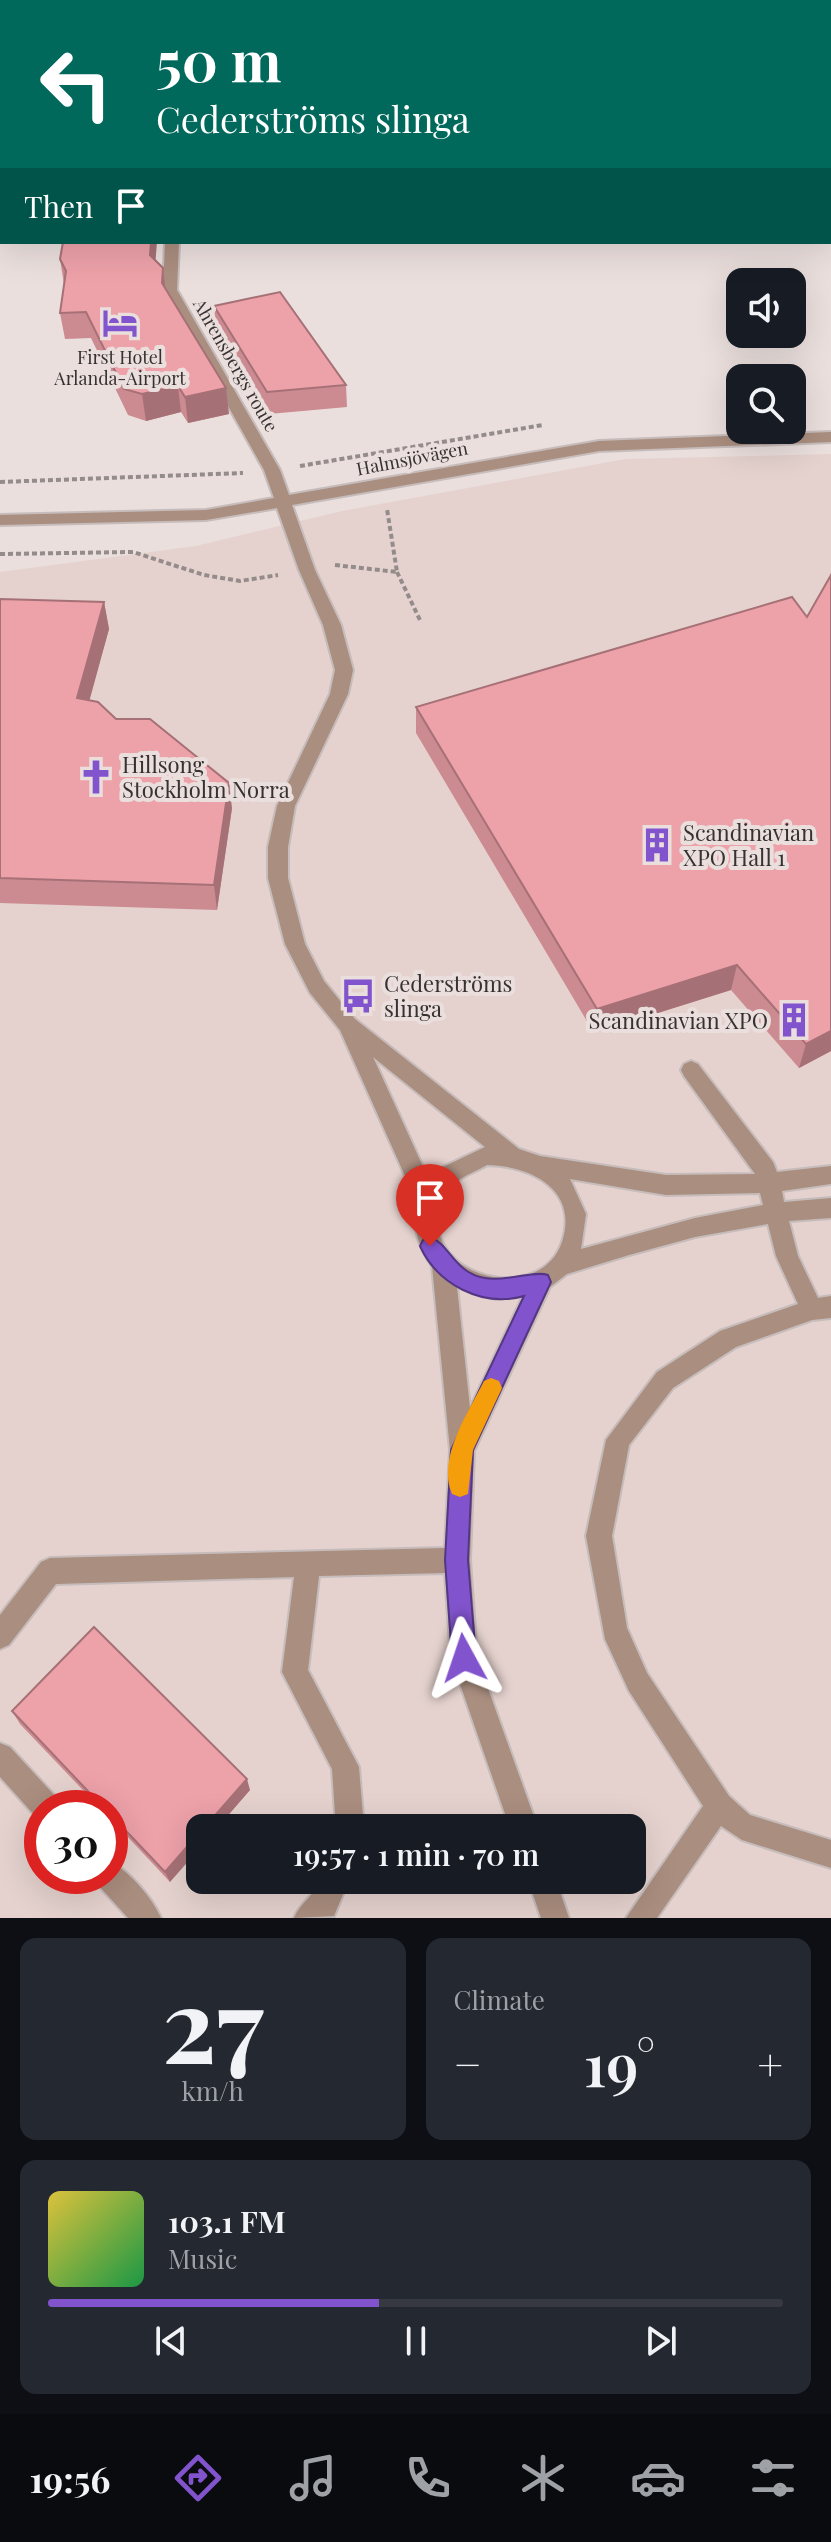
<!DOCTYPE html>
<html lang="en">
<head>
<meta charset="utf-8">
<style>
  :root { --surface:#171b24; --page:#242831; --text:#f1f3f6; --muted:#9ea1a6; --line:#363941; --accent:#8153cc }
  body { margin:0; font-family:"Playfair Display",serif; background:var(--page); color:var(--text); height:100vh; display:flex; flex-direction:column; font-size:30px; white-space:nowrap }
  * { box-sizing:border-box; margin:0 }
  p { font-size:26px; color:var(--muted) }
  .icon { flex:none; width:44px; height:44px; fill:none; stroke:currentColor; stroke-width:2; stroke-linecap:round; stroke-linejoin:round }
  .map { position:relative; height:1918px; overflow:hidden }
  .side { display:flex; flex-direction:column; gap:20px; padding:20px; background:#0d0f14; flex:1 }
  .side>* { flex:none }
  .guide { position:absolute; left:0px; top:0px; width:832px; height:244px; box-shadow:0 8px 32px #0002; background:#00695c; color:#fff; overflow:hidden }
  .fabs { position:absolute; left:726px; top:268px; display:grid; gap:16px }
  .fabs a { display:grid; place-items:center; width:80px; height:80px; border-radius:16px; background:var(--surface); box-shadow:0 8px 32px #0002; font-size:40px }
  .speed { position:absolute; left:24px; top:1790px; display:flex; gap:16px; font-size:40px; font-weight:700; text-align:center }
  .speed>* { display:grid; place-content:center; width:104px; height:104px; border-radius:50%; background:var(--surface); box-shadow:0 8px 32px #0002; line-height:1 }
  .speed .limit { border:12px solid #d22; background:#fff; color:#111 }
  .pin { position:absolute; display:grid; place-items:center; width:68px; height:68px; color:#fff; margin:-82px -34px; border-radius:50% 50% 50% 0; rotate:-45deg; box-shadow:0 0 8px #0007 }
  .pin .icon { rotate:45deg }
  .me { position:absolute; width:88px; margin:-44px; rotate:355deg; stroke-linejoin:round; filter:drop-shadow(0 0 6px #0008) }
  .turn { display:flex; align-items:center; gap:28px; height:168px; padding:0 24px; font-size:36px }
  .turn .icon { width:104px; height:104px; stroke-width:2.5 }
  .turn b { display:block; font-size:56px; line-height:68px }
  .then { display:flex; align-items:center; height:76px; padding:0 24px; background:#0003; gap:16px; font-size:30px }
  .big { font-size:60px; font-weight:600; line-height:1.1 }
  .side .tile { flex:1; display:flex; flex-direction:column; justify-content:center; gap:12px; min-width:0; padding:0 28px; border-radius:16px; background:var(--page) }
  .side .dial { align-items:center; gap:0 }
  .dial b { font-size:104px; line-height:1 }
  .song { display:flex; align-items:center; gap:24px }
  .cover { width:96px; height:96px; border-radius:12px; background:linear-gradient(135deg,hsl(50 70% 55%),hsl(140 70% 35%)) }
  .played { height:8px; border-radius:4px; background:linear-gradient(90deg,var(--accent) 45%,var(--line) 45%) }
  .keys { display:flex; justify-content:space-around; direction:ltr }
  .heat { display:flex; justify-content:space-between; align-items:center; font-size:44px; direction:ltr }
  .side .tiles { flex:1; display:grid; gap:20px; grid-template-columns:1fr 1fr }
  .tile:last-child { grid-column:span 2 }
  .trip { position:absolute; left:186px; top:1814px; width:460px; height:80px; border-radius:16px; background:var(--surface); box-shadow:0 8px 32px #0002; font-weight:600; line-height:80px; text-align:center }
  .menu { display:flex; height:128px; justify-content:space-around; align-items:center; background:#090b0e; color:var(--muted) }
  .menu .icon { width:56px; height:56px }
  .menu .active { color:var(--accent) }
  .menu b { font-size:36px; color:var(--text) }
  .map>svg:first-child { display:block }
</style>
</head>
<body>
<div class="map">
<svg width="831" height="1918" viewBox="0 0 831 1918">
  <rect width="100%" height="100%" fill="#eadfdd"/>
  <!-- built -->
  <path fill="#e5d2ce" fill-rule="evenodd" d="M831,454v1464h-831v-1346l196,-26 146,-35 283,-52zM42,1808h68v68h-68zM200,1828h432v52h-432z"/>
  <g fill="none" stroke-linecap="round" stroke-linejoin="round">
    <!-- minor casing -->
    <g stroke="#c6bcbb" stroke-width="4">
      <path id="minor" d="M582,0h14l2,2h-14z
        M0,29l2,1v8l-2,-1z
        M0,96h2v8h-2z
        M165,242h14l-2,48 103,180 9,25 310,-54 232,-9v10l-232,9 -307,54 23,65 26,55 12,45 -5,24 -53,112 -7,41v31l17,66 19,37 31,38 164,130 21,7 126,19 89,-1 -71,-98 -3,-6 3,-6 7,-3 7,3 75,98 4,10 54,-6v18l-49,7 2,11 47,-4v20l-42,3 9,35 20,42 13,-2v22l-19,2 -76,27 -63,41 -44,57 -17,91 15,92 20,45 82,123 21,19 81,25v28l-89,-28 -21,-14 -64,92h-31l77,-112 -74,-115 -24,-52 -19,-103 20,-96 51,-68 63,-41 78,-27 -22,-48 -8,-32 -73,13 -66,18 -62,19 -17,13 -76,164 -4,109 7,98 61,170h-28l-59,-170 -6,-85 -126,3 -11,94 51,97 5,61h-28l-4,-59 -50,-97 12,-95 -238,7 -47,61 -9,4v-34l41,-53 9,-4 395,-10 5,-98 -18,-184c-14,-20 -20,-38 -14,-61l-78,-175 -30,-37 -25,-49 -17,-66v-31l9,-41 53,-112 5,-24 -12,-45 -24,-55 -22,-62 -71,12 -206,5v-10l206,-5 68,-12 -10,-28 -101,-180zM373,1057l112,90 -42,20 -13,15zM487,1165c45,1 92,25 75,77 -22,65 -140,35 -122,-33 2,-11 11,-23 20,-30 8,-5 19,-9 27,-14zM570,1179l96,16 94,-2 3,12 -68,13 -114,31 5,-35zM457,1287l39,12 27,-3 -53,112z
        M0,1743l10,4 47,51 4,10h-19v12l-5,-2 -37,-41z
        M110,1862c19,8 43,37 51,56h-33l-29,-32 -4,-10h15z
        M321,1880h28l-15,36 -40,2c6,-15 20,-22 27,-38z
        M528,1880h28l13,38h-28z"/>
    </g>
    <!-- highway casing -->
    <g stroke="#c6bcbb" stroke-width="4">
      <path id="highway" d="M820,0h11v6l-1,-4z"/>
    </g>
    <!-- path -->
    <path stroke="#948c8b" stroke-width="4" stroke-dasharray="5 3" stroke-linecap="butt" d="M300,466l243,-41
      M0,482l243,-9
      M0,554l133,-2 71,23 36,6 38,-6
      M335,565l62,7 -10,-63
      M397,572l23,48"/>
    <!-- minor -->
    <use href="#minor" fill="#aa8e7f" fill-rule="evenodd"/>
    <!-- highway -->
    <use href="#highway" fill="#652e09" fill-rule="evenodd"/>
  </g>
  <!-- wall -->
  <path fill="#cc8a91" d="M428,0h127v2h-125z
    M60,259l95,1 11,29 63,125 -41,9 -7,-11 -35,9 -18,-6 -37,-77 -26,1 -5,-26 4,-29z
    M214,306l132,79 1,22 -78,7 -53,-87z
    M831,575v476l-32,17 -68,-78 -137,43 -178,-300v-26l391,-90z
    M0,599l104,3 5,27 -20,71 27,19 116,89 -15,102 -217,-7z
    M12,1711l238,79 -33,38h-17l-30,54 -60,-64v-10h-10l-80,-84z"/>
  <!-- shaded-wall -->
  <path fill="#a67176" d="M307,0h51v2h-51z
    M440,0h12v2h-12z
    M502,0h53v2h-63z
    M151,242h6l-3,38 -4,-25z
    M163,268l3,26 -4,-11z
    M178,386l3,26 -35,9 -4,-27z
    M226,388l3,26 -41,9 -3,-26z
    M104,602l5,27 -26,95 -6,-26z
    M229,783l3,25 -15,102 -3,-25z
    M737,965l-6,25 -137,43 3,-24z
    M831,1031v20l-32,17 7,-24z
    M247,1779l3,11 -33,38h-13z
    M200,1832v16l-30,34 -5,-10z"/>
  <!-- building -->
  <path fill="#eda1a9" stroke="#a67176" stroke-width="2" d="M195,0h113l4,2h-121z
    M466,0h36l-10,2h-24z
    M63,242h88l-1,13 13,13 -1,15 64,105 -41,9 -7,-11 -36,8 -18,-5 -38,-77 -26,1 6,-42 -6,-12z
    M280,292l66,93 -79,7 -53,-86z
    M831,575v456l-25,13 -69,-79 -140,44 -181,-302 376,-110 15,20z
    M0,599l104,3 -27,96 21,4 18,17h34l79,64 -15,102 -214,-7z
    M94,1627l153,152 -43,49h-4v4l-35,40 -55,-58v-6h-6l-92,-97z"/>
  <!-- route -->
  <path fill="#8153cc" stroke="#543685" stroke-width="2" d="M430,1237c20,7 24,36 55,41 21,4 50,-8 63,-3l3,7 -78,168 -5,110 8,98 -3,9 -9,3 -8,-3 -4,-9 -7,-98 6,-110 73,-154c-42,12 -87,-12 -104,-50l3,-6z"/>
  <!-- slow -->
  <path fill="#f59e0b" d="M491,1378l8,3 3,7 -29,62 -5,44 -8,3 -8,-3c-15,-36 16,-81 32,-113z"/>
  <!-- icons -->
  <defs>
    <g id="hotel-bare" transform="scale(2.76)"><path d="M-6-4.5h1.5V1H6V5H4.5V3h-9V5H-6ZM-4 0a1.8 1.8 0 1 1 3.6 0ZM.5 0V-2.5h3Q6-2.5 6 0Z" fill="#8153cc" stroke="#eadfdd" stroke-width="2.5" paint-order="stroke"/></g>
    <g id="church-bare" transform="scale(2.76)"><path d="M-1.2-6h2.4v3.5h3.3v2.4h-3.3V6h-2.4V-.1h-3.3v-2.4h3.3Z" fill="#8153cc" stroke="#eadfdd" stroke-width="2.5" paint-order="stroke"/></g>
    <g id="building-bare" transform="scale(2.76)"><path d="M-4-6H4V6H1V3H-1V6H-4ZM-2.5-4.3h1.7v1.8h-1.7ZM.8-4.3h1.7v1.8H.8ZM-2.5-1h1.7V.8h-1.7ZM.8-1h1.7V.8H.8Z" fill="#8153cc" stroke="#eadfdd" stroke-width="2.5" paint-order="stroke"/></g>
    <g id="bus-bare" transform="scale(2.76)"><path d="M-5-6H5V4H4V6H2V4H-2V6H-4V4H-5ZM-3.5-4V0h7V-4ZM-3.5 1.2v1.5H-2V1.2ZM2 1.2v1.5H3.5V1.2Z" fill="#8153cc" stroke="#eadfdd" stroke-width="2.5" paint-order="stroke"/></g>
  </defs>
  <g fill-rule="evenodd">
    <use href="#hotel-bare" x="120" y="323"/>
    <use href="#church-bare" x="96" y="777"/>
    <use href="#building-bare" x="657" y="845"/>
    <use href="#bus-bare" x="358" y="996"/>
    <use href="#building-bare" x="794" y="1020"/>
  </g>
  <g text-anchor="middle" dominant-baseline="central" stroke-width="8" stroke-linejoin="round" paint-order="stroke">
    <!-- far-poi labels -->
    <g font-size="18" fill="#363231" stroke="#eadfdd">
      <text x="120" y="357">First Hotel<tspan x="120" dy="21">Arlanda-Airport</tspan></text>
    </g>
    <!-- far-street labels -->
    <g font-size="18" fill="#363231" stroke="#eadfdd">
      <text transform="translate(236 365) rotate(60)">Ahrensbergs route</text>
      <text transform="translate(412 458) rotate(-11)">Halmsjövägen</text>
    </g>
    <!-- poi labels -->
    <g font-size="22" fill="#363231" stroke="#eadfdd" text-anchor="start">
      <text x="122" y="764">Hillsong<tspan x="122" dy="25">Stockholm Norra</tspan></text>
      <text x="683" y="832">Scandinavian<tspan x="683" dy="25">XPO Hall 1</tspan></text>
      <text x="384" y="983">Cederströms<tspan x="384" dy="25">slinga</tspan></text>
      <text x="768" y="1020" text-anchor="end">Scandinavian XPO</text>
    </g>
  </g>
</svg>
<div class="fabs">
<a><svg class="icon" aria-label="sound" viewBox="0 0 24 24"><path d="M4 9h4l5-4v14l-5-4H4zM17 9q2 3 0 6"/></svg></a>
<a><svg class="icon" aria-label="search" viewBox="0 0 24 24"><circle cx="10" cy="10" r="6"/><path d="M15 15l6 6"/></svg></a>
</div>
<div class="speed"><div class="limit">30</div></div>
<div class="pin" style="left:430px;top:1246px;background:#d93025"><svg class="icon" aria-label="arrive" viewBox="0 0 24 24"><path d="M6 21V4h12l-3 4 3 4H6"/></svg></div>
<svg class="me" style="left:464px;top:1658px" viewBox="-20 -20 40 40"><path d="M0-17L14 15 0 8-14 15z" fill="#8153cc" stroke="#fff" stroke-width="4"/></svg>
<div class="trip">19:57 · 1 min · 70 m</div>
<div class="guide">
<div class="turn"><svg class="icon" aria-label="left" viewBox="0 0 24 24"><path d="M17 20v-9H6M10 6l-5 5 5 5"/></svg><div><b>50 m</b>Cederströms slinga</div></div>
<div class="then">Then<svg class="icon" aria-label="arrive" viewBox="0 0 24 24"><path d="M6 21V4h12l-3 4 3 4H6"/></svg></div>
</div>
</div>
<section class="side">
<div class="tiles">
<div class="tile dial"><b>27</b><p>km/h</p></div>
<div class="tile"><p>Climate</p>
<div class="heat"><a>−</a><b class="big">19°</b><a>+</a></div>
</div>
<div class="tile">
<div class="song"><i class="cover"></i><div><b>103.1 FM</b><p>Music</p></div></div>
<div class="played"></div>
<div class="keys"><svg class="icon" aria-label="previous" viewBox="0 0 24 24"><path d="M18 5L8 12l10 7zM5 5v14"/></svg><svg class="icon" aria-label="pause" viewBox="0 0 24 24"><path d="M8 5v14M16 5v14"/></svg><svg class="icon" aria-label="next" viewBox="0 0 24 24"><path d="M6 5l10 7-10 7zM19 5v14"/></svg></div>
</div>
</div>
</section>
<nav class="menu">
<b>19:56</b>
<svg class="icon active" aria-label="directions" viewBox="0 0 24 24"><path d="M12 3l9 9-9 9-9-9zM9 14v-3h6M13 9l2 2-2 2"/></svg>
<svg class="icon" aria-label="music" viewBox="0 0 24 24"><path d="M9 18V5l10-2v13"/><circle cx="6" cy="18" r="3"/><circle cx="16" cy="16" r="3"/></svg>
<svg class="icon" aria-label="phone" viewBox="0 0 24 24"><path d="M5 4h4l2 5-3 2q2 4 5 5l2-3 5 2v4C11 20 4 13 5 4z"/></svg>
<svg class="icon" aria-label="climate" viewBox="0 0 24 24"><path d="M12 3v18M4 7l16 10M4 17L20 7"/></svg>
<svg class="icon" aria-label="car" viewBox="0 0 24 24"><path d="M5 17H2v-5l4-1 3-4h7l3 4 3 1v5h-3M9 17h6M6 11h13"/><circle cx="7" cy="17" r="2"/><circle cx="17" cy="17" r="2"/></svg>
<svg class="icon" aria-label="filters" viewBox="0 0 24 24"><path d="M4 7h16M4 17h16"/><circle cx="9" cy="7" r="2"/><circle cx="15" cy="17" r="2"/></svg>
</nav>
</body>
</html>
